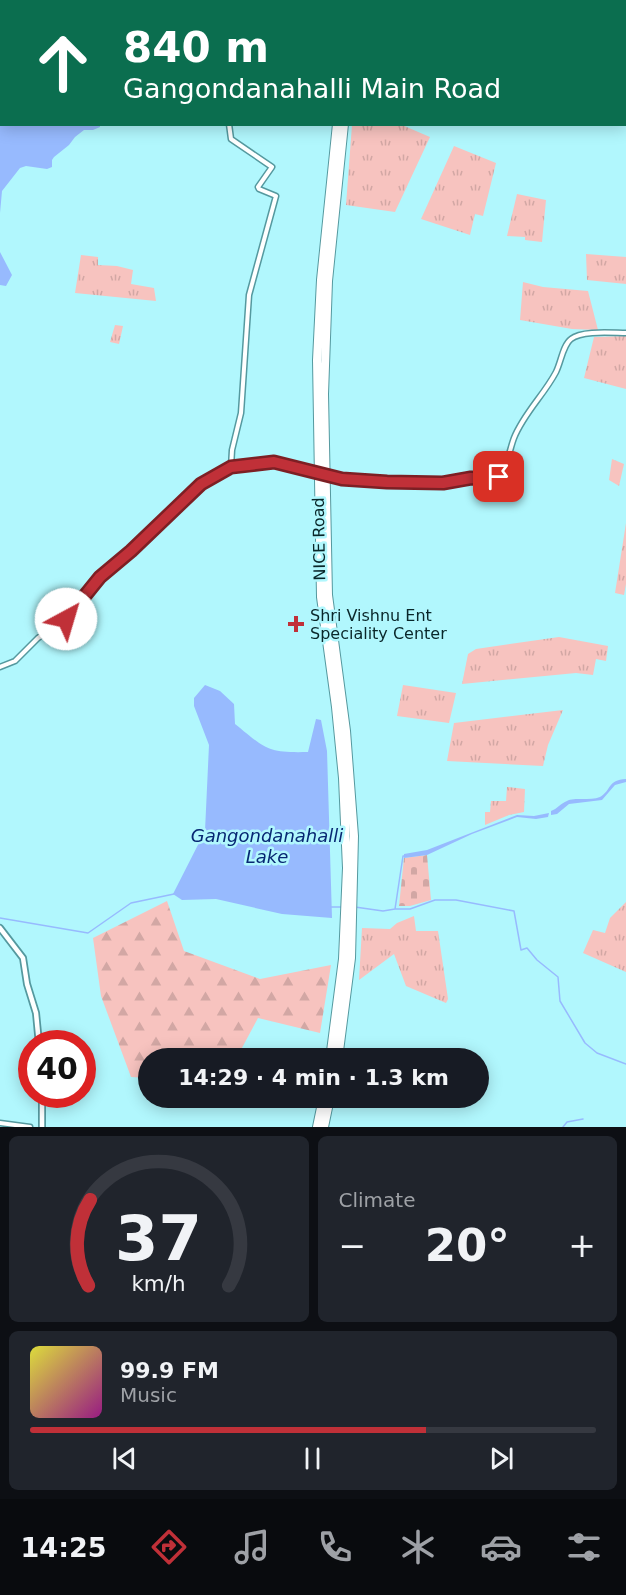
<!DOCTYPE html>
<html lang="en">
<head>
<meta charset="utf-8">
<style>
  :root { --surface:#171b24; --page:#20242c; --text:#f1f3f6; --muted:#9ea1a6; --line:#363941; --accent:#c03038 }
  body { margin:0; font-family:"DejaVu Sans",sans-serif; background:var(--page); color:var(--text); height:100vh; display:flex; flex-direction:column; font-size:22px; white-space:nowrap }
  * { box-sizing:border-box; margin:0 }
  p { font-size:20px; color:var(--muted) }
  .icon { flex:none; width:33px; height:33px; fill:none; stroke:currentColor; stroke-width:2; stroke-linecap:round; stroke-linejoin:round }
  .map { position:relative; height:1127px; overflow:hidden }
  .details { display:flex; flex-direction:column; gap:9px; padding:9px; background:#0d0f14; flex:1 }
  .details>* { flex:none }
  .guide { position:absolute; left:0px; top:0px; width:627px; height:126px; box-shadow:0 3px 15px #0003; background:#0b6e4f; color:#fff; overflow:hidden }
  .speed { position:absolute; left:18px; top:1030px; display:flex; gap:12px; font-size:30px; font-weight:700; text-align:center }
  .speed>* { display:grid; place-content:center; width:78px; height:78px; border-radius:50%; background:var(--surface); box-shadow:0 3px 15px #0003; line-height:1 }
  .speed .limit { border:9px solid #d22; background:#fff; color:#111 }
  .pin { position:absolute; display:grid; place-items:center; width:51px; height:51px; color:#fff; margin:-26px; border-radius:12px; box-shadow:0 3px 9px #0006 }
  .me { position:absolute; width:66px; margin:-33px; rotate:39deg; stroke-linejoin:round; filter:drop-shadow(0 0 4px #0008) }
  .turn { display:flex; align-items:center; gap:21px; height:126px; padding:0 24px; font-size:27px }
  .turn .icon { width:78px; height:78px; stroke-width:2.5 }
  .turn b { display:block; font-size:42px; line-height:51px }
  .big { font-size:45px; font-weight:700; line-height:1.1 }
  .details .card { flex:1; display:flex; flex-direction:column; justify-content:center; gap:9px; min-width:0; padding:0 21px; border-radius:9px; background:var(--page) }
  .details .dial { align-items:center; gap:0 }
  .dial svg { height:156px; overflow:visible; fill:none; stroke:var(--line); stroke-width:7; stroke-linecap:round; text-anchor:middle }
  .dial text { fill:var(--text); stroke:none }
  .song { display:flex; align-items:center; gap:18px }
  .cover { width:72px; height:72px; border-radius:9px; background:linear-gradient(135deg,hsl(60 70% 55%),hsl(310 70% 35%)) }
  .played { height:6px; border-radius:3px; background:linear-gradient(90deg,var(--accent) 70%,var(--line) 70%) }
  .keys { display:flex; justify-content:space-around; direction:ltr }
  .heat { display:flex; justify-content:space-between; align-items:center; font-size:33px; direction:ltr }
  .details .tiles { flex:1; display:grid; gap:9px; grid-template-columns:1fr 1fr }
  .card:last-child { grid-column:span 2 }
  .trip { position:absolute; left:138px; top:1048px; width:351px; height:60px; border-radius:30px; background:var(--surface); box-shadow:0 3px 15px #0003; font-weight:700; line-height:60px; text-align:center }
  .menu { display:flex; height:96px; justify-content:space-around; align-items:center; background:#090b0e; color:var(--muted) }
  .menu .icon { width:42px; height:42px }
  .menu .current { color:var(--accent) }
  .menu b { font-size:27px; color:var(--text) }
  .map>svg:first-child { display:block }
</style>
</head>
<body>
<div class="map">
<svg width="626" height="1127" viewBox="0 0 626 1127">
  <defs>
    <pattern id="grass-tufts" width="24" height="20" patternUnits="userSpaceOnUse" patternTransform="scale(1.5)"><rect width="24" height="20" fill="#f7c3bf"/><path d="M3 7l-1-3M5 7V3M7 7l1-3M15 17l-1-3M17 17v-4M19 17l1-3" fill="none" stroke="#d2a7a4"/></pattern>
    <pattern id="forest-firs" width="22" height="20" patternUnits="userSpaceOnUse" patternTransform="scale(1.5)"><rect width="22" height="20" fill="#f7c3bf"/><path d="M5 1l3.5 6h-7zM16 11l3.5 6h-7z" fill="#d2a7a4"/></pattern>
    <pattern id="cemetery-stones" width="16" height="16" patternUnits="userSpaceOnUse" patternTransform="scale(1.5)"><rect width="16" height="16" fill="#f7c3bf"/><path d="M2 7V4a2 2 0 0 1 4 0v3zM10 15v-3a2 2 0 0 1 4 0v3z" fill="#d2a7a4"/></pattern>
  </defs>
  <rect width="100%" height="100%" fill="#b1f7fd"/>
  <!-- grass -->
  <path fill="url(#grass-tufts)" d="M352,125h50l28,12 -35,75 -49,-7z
    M454,146l42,17 -13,53 -8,-2 -5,21 -49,-16z
    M517,194l29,6 -4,42 -17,-2v-3l-18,-1z
    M586,254l40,3v27l-39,-4z
    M81,255l17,2v8l19,1 16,4 -2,14 23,4 2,13 -81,-8z
    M523,282l20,5 45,4 10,39 -26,-1 -52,-9z
    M115,325l8,1 -4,18 -9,-2z
    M626,336v53l-42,-11 10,-41z
    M612,459l12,5 -5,22 -10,-6z
    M626,523v61l-2,11 -9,-2z
    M559,637l49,9 -2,15 -10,-2 -3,16 -17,-2 -114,11 6,-30 8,-5z
    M403,685l53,8 -7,30 -52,-7z
    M563,710l-15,35 -5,21 -96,-5 7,-38z
    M507,787l18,2 -1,23 -15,3 -24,10v-13h5l1,-11h15z
    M626,902v70l-43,-19 10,-23 12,3 5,-15z
    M414,916l2,15h22l10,68 -2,4 -40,-17 -12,-32 -35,26 3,-52 28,1 7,-6z"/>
  <!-- forest -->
  <path fill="url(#forest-firs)" d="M167,901l17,50 76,28 71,-14 -11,68 -62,-15 -22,41h-88v19l-17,-1 -30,-81 -8,-58z"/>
  <!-- cemetery -->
  <path fill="url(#cemetery-stones)" d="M427,855l4,45 -21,6h-11l5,-48z"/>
  <!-- water -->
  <path fill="#97bafe" d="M0,96l2,28 98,1v2l-7,3h-9l-9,7 -6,8 -15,12 -2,3v7l-5,2 -21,-3 -6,2 -18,23 -2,22z
    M0,252l12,23 -6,11 -6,-1z
    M205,685l15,6 14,13 1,20c31,25 32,29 73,28l8,-33 5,1 6,31 5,167 -50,-4 -66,-15 -34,1 -9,-6 32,-63 4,-86 -15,-39v-8z
    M626,779v3l-11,3 -13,15 -33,4 -12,10 -6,1v-4c6,-2 10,-8 16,-10 7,-4 23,0 33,-4 12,-7 7,-17 26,-18z
    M549,813l-1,4 -12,2 -19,-2 -45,17 -45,21 -23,3v-4l23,-4 90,-35 17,1z"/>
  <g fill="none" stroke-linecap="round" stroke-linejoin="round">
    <!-- stream -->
    <path stroke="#97bafe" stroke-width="1.5" d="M331,907h10
      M355,907l28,4 12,-2 8,-53h3
      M395,909h15l25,-9h21l58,11 7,39 6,-2 10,12 21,17 2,24 25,42 12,10 29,11
      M0,918l88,15 43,-30 43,-9
      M563,1127l4,-5 16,-3"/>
    <!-- tertiary casing -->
    <g stroke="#55999f" stroke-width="7">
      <path id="tertiary" d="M262,2v-2
        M516,2v-2
        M229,124l2,15 41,28 -14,20 1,2 17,7 -27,99 -8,118 -9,37 -1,17
        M330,477l38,5 64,2 38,-6 25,1c12,-8 14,-28 19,-41 10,-25 30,-43 42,-66 5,-10 7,-27 15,-33 11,-9 42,-6 55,-6
        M0,667l15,-6 23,-23 28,-19 34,-42 31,-26 67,-64 16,-11 19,-10 32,-4 20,2 30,9
        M0,1123l30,4"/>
    </g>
    <!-- secondary casing -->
    <g stroke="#55999f" stroke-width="8">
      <path id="secondary" d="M0,928l23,30 4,26 9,29 3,31
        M42,1127v-32"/>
    </g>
    <!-- motorway casing -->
    <g stroke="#55999f" stroke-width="10">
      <path id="motorway" d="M343,0v2
        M350,0l1,2
        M330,1059l13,-100 4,-91 -4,-90 -7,-71 -15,-110 -4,-237 4,-80 16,-156
        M338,1059l13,-101 3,-122 -8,-105 -18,-136 -4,-201 4,-113 16,-157
        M317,1127l6,-29
        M324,1127l6,-29"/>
    </g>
    <!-- tertiary -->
    <use href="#tertiary" stroke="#fff" stroke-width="4"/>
    <!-- secondary -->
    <use href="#secondary" stroke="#fff" stroke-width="4.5"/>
    <!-- motorway -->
    <use href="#motorway" stroke="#fff" stroke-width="8"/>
    <!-- tertiary-bridge casing -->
    <g stroke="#55999f" stroke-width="7" stroke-linecap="butt">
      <path id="tertiary-bridge" d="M315,473l15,4"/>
    </g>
    <!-- tertiary-bridge -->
    <use href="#tertiary-bridge" stroke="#fff" stroke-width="4"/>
  </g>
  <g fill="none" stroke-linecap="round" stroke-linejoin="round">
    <!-- route casing -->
    <g stroke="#7d1f24" stroke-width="15">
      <path id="route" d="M66,619l34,-42 31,-26 70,-67 30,-17 43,-5 68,17 45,3 56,1 28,-5 24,1 4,-2"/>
    </g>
    <!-- route -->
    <use href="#route" stroke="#c03038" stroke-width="10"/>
  </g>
  <!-- markers -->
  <path fill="#c03038" stroke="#b1f7fd" stroke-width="2" d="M293 615h6v6h6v6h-6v6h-6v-6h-6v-6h6z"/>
  <g text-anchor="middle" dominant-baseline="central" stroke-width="5" stroke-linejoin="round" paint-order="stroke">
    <!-- street labels -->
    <g font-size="16" fill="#092629" stroke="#b1f7fd">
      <text transform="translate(319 539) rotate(-91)">NICE Road</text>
    </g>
    <!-- poi labels -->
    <g font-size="16" fill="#092629" stroke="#b1f7fd" text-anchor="start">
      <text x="310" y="615">Shri Vishnu Ent<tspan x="310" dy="18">Speciality Center</tspan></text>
    </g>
    <!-- water labels -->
    <g font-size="18" font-style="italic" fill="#072773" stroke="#b1f7fd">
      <text x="267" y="835">Gangondanahalli<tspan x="267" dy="21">Lake</tspan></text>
    </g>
  </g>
</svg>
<div class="speed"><div class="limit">40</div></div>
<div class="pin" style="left:499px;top:477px;background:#d93025"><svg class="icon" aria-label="arrive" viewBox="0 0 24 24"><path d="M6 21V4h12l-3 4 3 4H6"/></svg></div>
<svg class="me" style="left:66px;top:619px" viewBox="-20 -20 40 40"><circle r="19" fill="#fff"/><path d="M0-13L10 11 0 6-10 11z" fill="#c03038"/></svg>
<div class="trip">14:29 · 4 min · 1.3 km</div>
<div class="guide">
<div class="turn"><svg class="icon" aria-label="ahead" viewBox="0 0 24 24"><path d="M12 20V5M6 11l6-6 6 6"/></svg><div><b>840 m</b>Gangondanahalli Main Road</div></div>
</div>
</div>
<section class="details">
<div class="tiles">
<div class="card dial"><svg viewBox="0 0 100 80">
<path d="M14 69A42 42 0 1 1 86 69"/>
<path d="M14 69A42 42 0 0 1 15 25" stroke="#c03038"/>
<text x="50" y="56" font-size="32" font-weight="700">37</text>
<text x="50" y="72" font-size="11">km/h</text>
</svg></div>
<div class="card"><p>Climate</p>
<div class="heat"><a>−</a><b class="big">20°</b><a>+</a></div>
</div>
<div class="card">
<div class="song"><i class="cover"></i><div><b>99.9 FM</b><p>Music</p></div></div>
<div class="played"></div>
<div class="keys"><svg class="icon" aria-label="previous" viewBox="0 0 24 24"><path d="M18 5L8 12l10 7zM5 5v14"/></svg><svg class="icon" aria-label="pause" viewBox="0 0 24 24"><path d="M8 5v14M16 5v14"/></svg><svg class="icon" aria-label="next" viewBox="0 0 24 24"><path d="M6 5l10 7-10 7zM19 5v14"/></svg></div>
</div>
</div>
</section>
<nav class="menu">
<b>14:25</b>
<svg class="icon current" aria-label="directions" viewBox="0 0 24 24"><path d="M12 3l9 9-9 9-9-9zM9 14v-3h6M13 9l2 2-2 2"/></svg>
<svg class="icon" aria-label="music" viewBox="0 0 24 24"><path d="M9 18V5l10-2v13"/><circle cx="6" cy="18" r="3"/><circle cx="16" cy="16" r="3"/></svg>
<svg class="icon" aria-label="phone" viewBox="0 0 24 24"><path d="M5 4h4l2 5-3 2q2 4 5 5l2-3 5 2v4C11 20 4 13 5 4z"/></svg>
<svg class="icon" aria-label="climate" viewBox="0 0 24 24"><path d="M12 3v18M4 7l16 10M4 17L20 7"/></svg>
<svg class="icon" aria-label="car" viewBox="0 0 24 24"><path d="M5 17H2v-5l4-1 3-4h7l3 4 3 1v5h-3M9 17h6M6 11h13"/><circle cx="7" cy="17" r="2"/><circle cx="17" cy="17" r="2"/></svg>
<svg class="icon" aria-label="filters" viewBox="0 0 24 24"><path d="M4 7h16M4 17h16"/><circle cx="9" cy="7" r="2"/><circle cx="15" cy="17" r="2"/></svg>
</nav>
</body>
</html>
